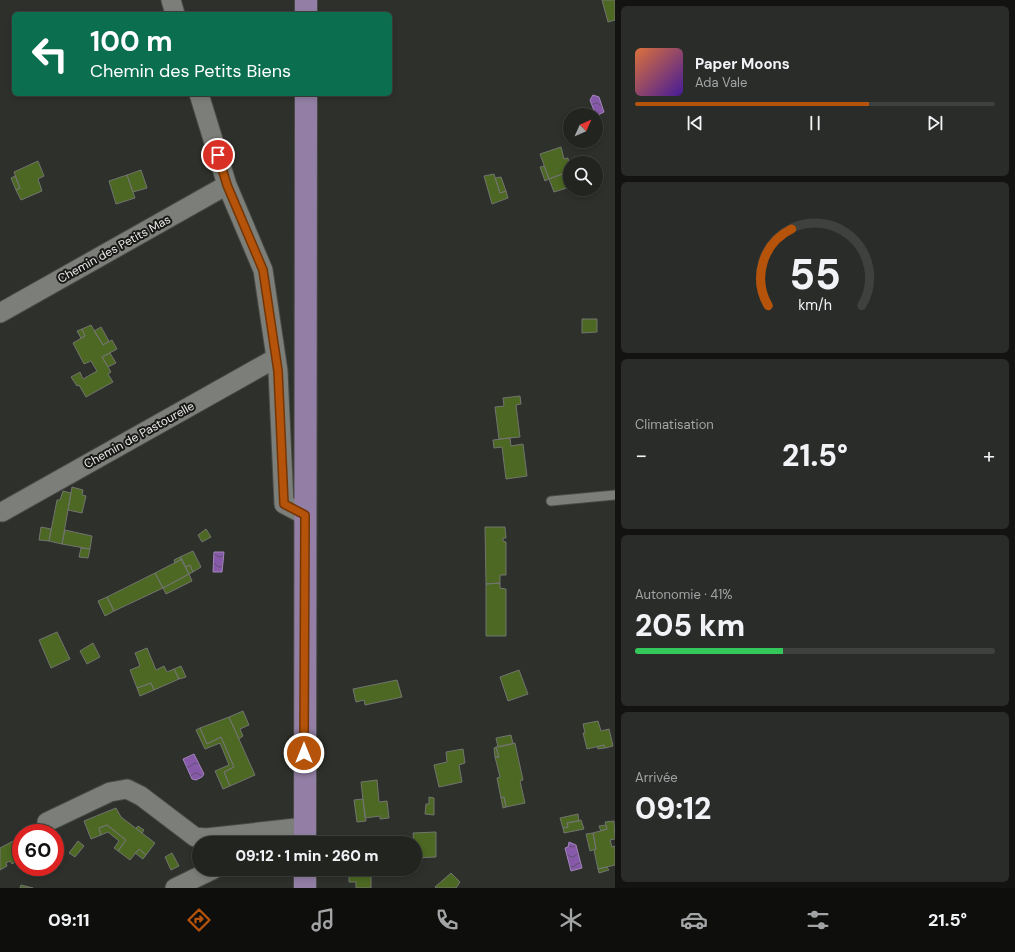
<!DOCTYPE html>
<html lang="fr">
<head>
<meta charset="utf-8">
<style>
  :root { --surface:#222420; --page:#2a2c29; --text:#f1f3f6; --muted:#a2a4a5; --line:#3f413e; --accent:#b45309 }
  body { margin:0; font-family:"DM Sans",sans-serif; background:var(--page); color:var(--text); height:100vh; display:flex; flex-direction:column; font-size:15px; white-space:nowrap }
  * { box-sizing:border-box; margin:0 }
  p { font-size:13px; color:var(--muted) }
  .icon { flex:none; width:22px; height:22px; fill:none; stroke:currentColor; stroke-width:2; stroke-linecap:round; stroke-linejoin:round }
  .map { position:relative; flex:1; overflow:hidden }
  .sheet { display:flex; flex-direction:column; gap:6px; padding:6px; background:#131412; width:400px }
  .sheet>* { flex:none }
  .top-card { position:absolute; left:12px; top:12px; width:380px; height:84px; border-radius:6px; box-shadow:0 2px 6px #0003,0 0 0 1px var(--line); background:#0b6e4f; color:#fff; overflow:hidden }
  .needle { width:26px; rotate:45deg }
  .tools { position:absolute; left:563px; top:108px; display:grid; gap:8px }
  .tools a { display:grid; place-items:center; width:40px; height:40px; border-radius:50%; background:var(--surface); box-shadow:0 2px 6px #0003,0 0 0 1px var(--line); font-size:20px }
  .speed { position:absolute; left:12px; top:824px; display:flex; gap:8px; font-size:20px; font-weight:700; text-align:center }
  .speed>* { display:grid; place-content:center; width:52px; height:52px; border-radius:50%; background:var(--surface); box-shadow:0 2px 6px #0003,0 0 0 1px var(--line); line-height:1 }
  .speed .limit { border:6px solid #d22; background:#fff; color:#111 }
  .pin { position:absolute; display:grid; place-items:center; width:34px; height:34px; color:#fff; margin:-17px; border:2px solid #fff; border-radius:50%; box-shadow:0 1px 4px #0007 }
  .me { position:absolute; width:44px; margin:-22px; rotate:0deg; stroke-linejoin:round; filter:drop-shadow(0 0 3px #0008) }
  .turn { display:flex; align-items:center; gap:14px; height:84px; padding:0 12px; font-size:18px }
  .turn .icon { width:52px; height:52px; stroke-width:2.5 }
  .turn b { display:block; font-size:28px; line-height:34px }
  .big { font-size:30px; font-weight:800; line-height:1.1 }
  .sheet .tile { flex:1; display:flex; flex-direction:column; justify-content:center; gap:6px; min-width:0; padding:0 14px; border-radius:6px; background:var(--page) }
  .sheet .dial { align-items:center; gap:0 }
  .dial svg { height:104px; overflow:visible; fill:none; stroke:var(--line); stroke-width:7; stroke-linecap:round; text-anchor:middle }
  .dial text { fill:var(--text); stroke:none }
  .song { display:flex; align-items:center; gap:12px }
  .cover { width:48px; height:48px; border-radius:6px; background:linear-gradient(135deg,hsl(20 70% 55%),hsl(260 70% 35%)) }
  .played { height:4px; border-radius:2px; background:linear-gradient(90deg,var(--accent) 65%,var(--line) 65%) }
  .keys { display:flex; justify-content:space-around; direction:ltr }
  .heat { display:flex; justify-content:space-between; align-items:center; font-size:22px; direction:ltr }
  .charge { height:6px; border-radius:3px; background:linear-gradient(90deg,#34c759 41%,var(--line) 0) }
  .trip { position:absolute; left:192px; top:836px; width:230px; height:40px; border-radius:20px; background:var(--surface); box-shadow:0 2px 6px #0003,0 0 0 1px var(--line); font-weight:800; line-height:40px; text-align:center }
  .tab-bar { display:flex; height:64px; justify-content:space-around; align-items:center; background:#0e0e0d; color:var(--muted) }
  .tab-bar .icon { width:28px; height:28px }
  .tab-bar .active { color:var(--accent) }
  .tab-bar b { font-size:18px; color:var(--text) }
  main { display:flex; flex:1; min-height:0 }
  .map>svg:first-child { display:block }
</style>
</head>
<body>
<main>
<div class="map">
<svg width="615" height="888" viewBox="0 0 615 888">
  <defs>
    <pattern id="water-waves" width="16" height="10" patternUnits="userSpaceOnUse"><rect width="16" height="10" fill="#8659a9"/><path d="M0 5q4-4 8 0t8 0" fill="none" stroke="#634f73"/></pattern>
  </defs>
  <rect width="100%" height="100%" fill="#2e302b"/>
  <!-- water -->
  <path fill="url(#water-waves)" stroke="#a485bc" d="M593,95l6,2 5,15 -8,4 -6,-16z
    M214,552h10l-2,20h-9z
    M194,754l10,20 -2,3 -6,3 -4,-1 -9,-20z
    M569,842l7,3 6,23 -11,3 -6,-23 3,-1z"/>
  <!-- building -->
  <path fill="#4c6822" stroke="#72746f" d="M602,0h13v20l-7,2z
    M587,109l2,6h-7l-2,-3z
    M561,147l3,12 4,-1 2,13 -21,8 -9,-25z
    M38,161l6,15 -6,3 4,12 -21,9 -5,-10 4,-2 -6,-16z
    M544,166l5,13 -4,2 -5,-14z
    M141,170l6,18 -14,4 -6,-17z
    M570,171v16l-16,5 -5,-13z
    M494,174l6,19 6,-2 2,7 -16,6 -8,-28z
    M127,175l8,23 -19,6 -7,-23z
    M15,176l5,12 -4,2 -5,-12z
    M501,177l5,14 -6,2 -5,-15z
    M582,319h15v13l-15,1z
    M91,325l12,20 9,-5 5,9 -15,8 9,15 -3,2 5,8 -27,15 -7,-12 -2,1 -6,-9 9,-5 3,7 14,-8 -6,-10 -7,3 -11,-21 12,-7 -3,-7z
    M101,327l8,14 -6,4 -9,-14z
    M82,329l3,7 -4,2 -4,-7z
    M110,353l6,10 -8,4 -6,-10z
    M520,396l1,8 -5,1 4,32 -21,2 -4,-32 9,-1 -1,-8z
    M510,438l1,8 12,-2 4,32 -21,3 -4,-32 -8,1 -1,-8z
    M72,487l11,3 -1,5 4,1 -4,17 -14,-3z
    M63,491l8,2 -9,51 -13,-3 8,-41h3z
    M41,527l10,2 -2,12 -10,-1z
    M485,527h20l1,11h-3v3l3,1v33h-6v8l-14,1z
    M206,529l5,8 -9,5 -4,-7z
    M65,530l27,6 -2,13 -28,-5z
    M81,548l9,1 -2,9 -9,-1z
    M193,551l8,16 -8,5 -3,-7 -5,2 -5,-10z
    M180,557l2,2 -7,4 -1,-3z
    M182,559l7,15 -26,14 -8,-15z
    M190,565l3,7 -4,2 -4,-7z
    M155,573l8,15 -49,23 -7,-14z
    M189,574l3,7 -26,13 -3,-6z
    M500,583v5l6,1v47h-20v-52z
    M107,597l7,14 -9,5 -7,-15z
    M57,632l13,27 -19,9 -12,-28z
    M93,643l7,14 -13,7 -7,-13z
    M147,648l9,22 8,-4 3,6 7,-3 5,10 -25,11 -3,-7 -14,5 -7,-18 10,-4 -5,-13z
    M181,666l5,11 -7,2 -5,-10z
    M519,670l9,24 -20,7 -8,-24z
    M397,680l5,17 -37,8 -1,-5 -8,2 -3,-13z
    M151,683l3,7 -14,6 -3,-8z
    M243,711l6,14 -9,4 3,7 -4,3 -10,-22z
    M229,717l26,58 -25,11 -6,-14 10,-5 -13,-30 -14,7 -7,-16z
    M598,721l3,10 8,-2 4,17 -8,2 -1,-3 -17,4 -4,-16h2l-2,-9z
    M200,728l7,16 14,-7 13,30 -10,5 6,14 -7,3 -8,-18 14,-6 -9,-22 -15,6 -9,-19z
    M511,735l2,9 -15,3 -2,-9z
    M515,743l8,37 -3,1 5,22 -19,4 -2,-10 -3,1 -4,-20 3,-1 -5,-20h4l-3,-10z
    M604,745l1,3 -7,1 -1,-2z
    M496,747l3,10h-4l-1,-9z
    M463,749l2,14 -6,2 3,17 -23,5 -5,-22 13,-3 -1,-10z
    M377,780l2,22 8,-1 2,17 -9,1v-3l-15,2 -4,-36z
    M429,797l5,1v17l-9,-1 1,-10h3z
    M504,797l2,10 -3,1 -2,-10z
    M363,799l3,22 -9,1 -3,-22z
    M116,808l5,9 34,26 -9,12 -7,-6 -9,11 -12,-9 8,-11 -19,-15 -8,3 2,7 -10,4 -7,-18z
    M578,814l1,7 -12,2 1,4 -5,1 -3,-10z
    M581,820l3,9 -20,4 -1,-5 5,-1 -1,-4z
    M614,821l1,18 -5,1 2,7 3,-1v19l-17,4 -4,-19 2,-1 -3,-16 14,-4 -2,-7z
    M107,825l19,15 -8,11 -4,-3 5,-7 -11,-9 -7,3 -2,-7z
    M606,825l1,4 -6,2 -2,-5z
    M138,826l6,4 -2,3 -6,-5z
    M436,832v25l-21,1 -2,-25z
    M593,833l3,16 -6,2 -4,-17z
    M17,839l4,5v14l-9,6 -2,-3 -4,2 1,3 -7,4v-22z
    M78,841l6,5 -9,11 -6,-4z
    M139,849l7,6 -3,4 -8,-6z
    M172,853l7,13 -8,4 -6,-13z
    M199,854v8h-1l-3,-6z
    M607,867l2,3 -10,3 -1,-4z
    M349,869h18l4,4v15h-15v-6h-7z
    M451,873l9,9 -4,6h-20l-1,-1z
    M21,885l12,3h-13z"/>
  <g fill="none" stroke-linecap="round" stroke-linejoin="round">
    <!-- service casing -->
    <g stroke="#494b47" stroke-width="11">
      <path id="service" d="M551,501l64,-6"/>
    </g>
    <!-- minor casing -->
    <g stroke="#494b47" stroke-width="21">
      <path id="minor" d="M171,0l4,14
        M199,94l28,91 36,85 15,101 6,133 21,11
        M0,313l227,-128
        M2,512l274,-154
        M47,822l63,-30 17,-3 14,7 54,41 11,1 99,-11
        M175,888l39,-19"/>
    </g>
    <!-- primary casing -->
    <g stroke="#494b47" stroke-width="24">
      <path id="primary" d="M306,14v-14
        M305,843l1,-749
        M305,888v-19"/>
    </g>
    <!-- service -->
    <use href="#service" stroke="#7b7e79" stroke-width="9"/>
    <!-- minor -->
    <use href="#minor" stroke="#7b7e79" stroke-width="19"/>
    <!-- primary -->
    <use href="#primary" stroke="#937fa5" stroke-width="22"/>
  </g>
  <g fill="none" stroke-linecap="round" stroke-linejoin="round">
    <!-- route casing -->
    <g stroke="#753606" stroke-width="10">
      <path id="route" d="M218,155l9,30 36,85 15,101 6,133 21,11 -1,238"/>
    </g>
    <!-- route -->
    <use href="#route" stroke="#b45309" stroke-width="7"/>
  </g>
  <g text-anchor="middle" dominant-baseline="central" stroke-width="4" stroke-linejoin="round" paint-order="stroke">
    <!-- street labels -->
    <g font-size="12" fill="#eaebe8" stroke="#171816">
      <text transform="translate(114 249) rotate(-29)">Chemin des Petits Mas</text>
      <text transform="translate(139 435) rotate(-29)">Chemin de Pastourelle</text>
    </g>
  </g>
</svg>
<div class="tools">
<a><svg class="needle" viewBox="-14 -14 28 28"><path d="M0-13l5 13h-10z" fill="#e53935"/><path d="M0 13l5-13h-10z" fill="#a2a4a5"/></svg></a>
<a><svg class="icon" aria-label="search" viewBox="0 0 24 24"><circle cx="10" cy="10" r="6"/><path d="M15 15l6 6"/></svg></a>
</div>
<div class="speed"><div class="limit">60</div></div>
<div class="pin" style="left:218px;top:155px;background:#d93025"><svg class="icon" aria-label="arrive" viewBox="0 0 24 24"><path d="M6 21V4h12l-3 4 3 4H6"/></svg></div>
<svg class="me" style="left:304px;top:753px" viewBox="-20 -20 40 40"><circle r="17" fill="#b45309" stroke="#fff" stroke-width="3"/><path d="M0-11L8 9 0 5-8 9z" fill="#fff"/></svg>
<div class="trip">09:12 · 1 min · 260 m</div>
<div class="top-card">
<div class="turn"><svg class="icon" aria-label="left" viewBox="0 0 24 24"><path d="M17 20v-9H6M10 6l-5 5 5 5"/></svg><div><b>100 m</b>Chemin des Petits Biens</div></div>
</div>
</div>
<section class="sheet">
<div class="tile">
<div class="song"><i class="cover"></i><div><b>Paper Moons</b><p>Ada Vale</p></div></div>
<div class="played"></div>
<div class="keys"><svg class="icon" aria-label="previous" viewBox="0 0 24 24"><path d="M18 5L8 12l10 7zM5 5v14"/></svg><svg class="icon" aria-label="pause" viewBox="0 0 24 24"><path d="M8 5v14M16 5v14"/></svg><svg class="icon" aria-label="next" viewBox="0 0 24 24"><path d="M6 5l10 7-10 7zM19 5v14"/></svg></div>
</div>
<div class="tile dial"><svg viewBox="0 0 100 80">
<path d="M14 69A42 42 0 1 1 86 69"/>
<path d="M14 69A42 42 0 0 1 32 10" stroke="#b45309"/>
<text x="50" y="56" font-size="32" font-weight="700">55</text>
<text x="50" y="72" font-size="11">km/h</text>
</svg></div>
<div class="tile"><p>Climatisation</p>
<div class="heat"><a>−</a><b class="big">21.5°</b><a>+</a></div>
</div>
<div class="tile"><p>Autonomie · 41%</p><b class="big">205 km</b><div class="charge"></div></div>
<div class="tile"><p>Arrivée</p><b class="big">09:12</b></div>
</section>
</main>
<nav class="tab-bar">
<b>09:11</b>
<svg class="icon active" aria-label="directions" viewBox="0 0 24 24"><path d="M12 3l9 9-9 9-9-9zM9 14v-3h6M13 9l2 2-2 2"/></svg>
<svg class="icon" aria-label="music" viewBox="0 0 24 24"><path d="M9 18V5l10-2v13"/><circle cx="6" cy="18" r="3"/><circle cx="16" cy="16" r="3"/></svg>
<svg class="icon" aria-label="phone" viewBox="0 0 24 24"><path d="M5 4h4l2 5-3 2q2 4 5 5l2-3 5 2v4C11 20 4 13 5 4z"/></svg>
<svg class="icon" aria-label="climate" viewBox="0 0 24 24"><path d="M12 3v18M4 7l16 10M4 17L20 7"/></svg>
<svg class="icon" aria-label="car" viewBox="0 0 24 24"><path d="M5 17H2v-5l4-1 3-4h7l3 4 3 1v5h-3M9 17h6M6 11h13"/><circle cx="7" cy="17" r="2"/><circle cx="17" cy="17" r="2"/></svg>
<svg class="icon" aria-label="filters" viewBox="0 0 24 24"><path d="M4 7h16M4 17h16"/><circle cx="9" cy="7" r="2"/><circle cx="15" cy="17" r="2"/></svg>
<b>21.5°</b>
</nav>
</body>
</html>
